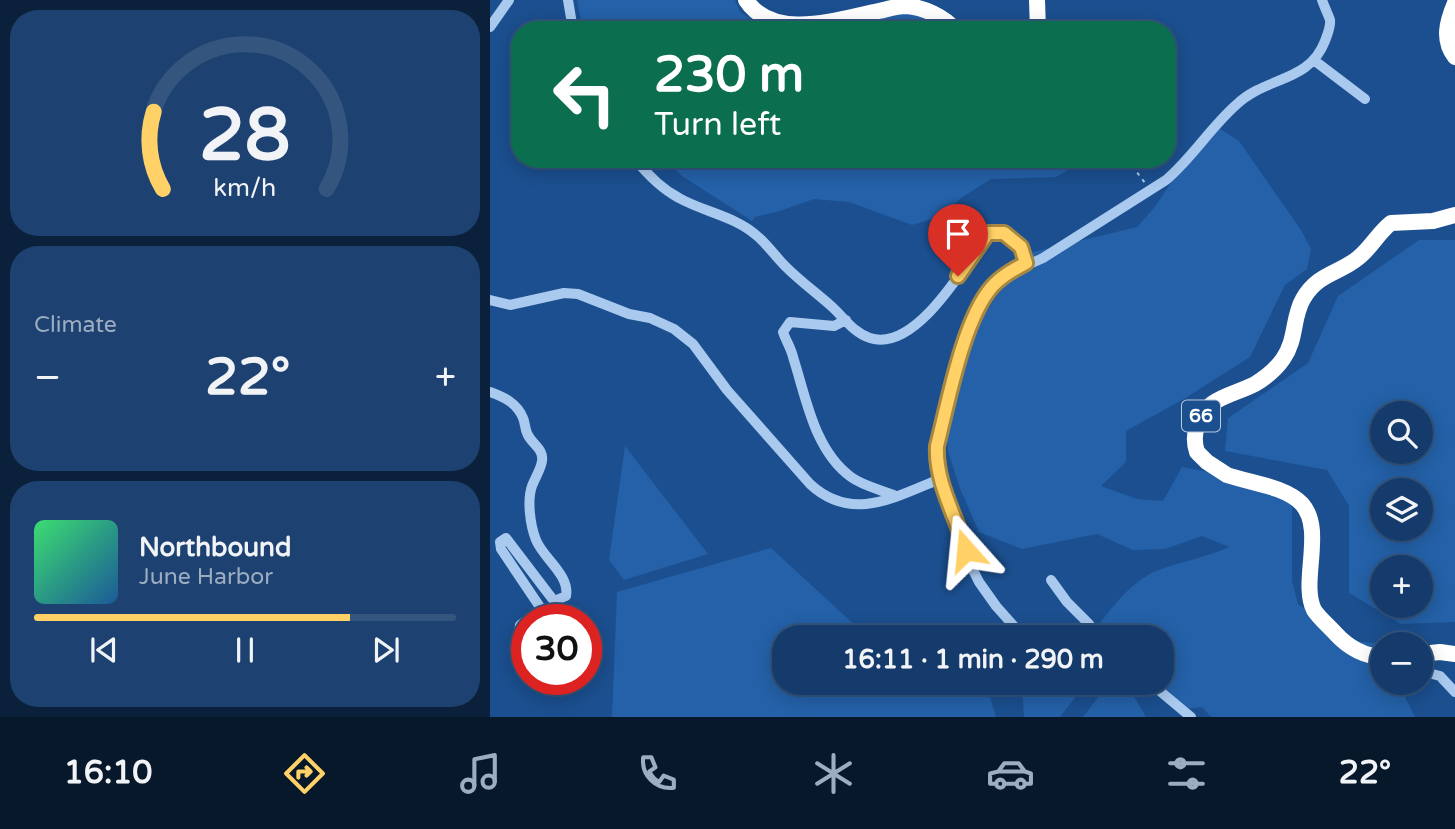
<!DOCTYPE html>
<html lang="en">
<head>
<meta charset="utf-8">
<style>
  :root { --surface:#143b6b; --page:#1d4271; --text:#f1f3f6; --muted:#9dadc1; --line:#33557e; --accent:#ffd166 }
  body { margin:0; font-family:"Varela Round",sans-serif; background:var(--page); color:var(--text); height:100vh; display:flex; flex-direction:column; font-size:26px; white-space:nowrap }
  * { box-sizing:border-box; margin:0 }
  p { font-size:23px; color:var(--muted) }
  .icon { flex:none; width:38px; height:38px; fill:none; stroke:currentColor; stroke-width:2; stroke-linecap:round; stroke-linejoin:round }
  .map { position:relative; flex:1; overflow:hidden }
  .panel { display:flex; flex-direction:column; gap:10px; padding:10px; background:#0b203b; width:490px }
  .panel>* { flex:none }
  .hud { position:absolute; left:21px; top:21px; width:665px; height:147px; border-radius:28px; box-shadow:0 4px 18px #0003,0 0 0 2px var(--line); background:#0b6e4f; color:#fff; overflow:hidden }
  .buttons { position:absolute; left:880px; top:401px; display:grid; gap:14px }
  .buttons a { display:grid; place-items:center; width:63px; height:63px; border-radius:50%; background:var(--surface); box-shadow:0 4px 18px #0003,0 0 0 2px var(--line); font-size:35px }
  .speed { position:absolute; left:21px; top:604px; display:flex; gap:14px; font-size:35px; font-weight:700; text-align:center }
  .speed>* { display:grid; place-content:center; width:91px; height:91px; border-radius:50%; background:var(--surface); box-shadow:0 4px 18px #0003,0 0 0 2px var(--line); line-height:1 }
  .speed .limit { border:10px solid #d22; background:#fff; color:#111 }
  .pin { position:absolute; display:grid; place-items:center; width:60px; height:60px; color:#fff; margin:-72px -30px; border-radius:50% 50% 50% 0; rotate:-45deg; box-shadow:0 0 7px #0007 }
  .pin .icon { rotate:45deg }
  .me { position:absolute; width:77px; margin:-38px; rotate:342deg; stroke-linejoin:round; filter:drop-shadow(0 0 5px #0008) }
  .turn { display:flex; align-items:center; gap:24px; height:147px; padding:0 28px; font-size:32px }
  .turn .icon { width:91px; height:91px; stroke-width:2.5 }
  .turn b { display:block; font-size:49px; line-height:60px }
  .big { font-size:52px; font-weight:800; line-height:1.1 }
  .panel .tile { flex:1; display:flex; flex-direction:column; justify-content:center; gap:10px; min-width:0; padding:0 24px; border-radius:28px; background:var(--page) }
  .panel .dial { align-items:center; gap:0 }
  .dial svg { height:182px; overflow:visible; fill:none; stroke:var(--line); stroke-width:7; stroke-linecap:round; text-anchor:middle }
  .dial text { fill:var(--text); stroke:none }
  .song { display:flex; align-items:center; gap:21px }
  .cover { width:84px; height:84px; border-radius:10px; background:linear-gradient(135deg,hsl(140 70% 55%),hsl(210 70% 35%)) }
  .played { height:7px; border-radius:4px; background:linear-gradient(90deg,var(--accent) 75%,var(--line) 75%) }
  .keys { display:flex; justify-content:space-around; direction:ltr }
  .heat { display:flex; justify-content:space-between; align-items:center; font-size:38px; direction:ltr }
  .trip { position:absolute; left:282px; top:625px; width:402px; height:70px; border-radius:28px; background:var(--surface); box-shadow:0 4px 18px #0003,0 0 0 2px var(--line); font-weight:800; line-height:70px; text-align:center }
  .dock { display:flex; height:112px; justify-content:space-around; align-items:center; background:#08182b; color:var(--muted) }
  .dock .icon { width:49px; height:49px }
  .dock .selected { color:var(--accent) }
  .dock b { font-size:32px; color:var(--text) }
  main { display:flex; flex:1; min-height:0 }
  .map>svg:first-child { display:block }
</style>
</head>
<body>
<main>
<section class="panel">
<div class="tile dial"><svg viewBox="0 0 100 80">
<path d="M14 69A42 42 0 1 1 86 69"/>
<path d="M14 69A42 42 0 0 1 10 35" stroke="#ffd166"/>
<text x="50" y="56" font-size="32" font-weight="700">28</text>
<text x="50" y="72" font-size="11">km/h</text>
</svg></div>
<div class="tile"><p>Climate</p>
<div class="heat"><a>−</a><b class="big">22°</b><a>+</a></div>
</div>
<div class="tile">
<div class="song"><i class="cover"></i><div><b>Northbound</b><p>June Harbor</p></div></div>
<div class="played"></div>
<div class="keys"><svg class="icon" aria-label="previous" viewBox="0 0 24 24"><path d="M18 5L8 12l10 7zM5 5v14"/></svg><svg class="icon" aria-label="pause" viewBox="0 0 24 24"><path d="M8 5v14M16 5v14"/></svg><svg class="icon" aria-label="next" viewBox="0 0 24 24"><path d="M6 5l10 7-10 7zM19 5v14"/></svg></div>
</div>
</section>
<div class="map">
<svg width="965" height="717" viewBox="0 0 965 717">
  <rect width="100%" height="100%" fill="#1b4f8f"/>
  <!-- green -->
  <path fill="#2461a8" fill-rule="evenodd" d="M87,0h158l5,12 29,18h-186z
    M414,8l34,12 8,10h-148z
    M726,126l23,15 62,89 10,19 -4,20 -22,16 -35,72 -66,42 -58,32v31l-25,24 36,13 26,2 19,-34 97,18 13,22v74l6,23 55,37 23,2 6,8v31l16,1 17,34h-204l-9,-10 -23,3 -30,-27 13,-1v-45h-56l-9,-10c15,-20 35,-46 59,-56 24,-9 51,-14 73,-24l-27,-11 -37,13 -32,1 -36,-16 -75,15 -43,-17 -20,-46 -11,-35 -3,-47 27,-71 53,-79 112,-27 17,-19 23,-34z
    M174,159h423l-31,18 -65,2 -30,19 -19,18 -30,9 -63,-23 -35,-3 -34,12 -25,6 -3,4 -70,-45z
    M929,240h36v382l-54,2 -52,-31v-87l-22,-36 -102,-19 3,-33 80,-55 30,-67zM931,413v39h-39v-39zM931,490v38h-39v-38zM931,567v39h-39v-39z
    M135,446l83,108 -84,26 -15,-20z
    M281,548l87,80 36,9h-110v45l202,1 10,34h-384l5,-125z
    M620,682l16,1 20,34h-63z
    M525,683h71l-26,34h-36l-1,-18z"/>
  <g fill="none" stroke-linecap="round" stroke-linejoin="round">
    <!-- path -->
    <path stroke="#a9c9ee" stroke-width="2" stroke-dasharray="3.5 5" stroke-linecap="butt" d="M637,159l18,24"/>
    <!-- minor -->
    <path stroke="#a9c9ee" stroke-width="10" d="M78,0l5,30
      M0,27l19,-27
      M825,61l50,38
      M145,159c12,15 27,30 44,39 25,14 55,18 77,37 11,9 19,21 29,31 14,14 30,26 45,39 13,11 23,28 40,33 46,15 96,-74 118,-105h16l17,14 5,16
      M0,300l20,5 54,-12 14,1 51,20 21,4 24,11 19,15 34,46 83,94c42,39 85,13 130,-5
      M356,320l-12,6 -44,-4 -7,10c3,9 8,16 10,25 13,40 21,93 58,120 12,9 31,13 45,19
      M0,392c14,5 27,11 33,26 2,4 2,11 4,15 4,11 17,15 15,28 -1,8 -7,17 -10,25 -5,14 -2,39 4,54 7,18 34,35 30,56l-12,5 -48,-63 -6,4 1,7 41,61v6l-4,4
      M561,580l16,22 22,22 9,13
      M538,637l-8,-4 -24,-27 -17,-24 -9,-18 -34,-102 1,-16c12,-46 28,-141 67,-169 13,-11 25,-12 39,-19l123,-78c26,-22 44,-52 70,-75 30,-29 73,-22 89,-64 2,-6 6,-14 5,-21 -2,-6 -6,-14 -8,-20
      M28,639l2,-14 7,-5
      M931,671l19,5 15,16
      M659,682l42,35"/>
    <!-- highway -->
    <path stroke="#fff" stroke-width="16" d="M256,0c27,41 90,20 128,12 11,-2 22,-6 32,-6 17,1 39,11 49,24
      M547,0l1,30
      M965,3c-8,19 -13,37 0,54
      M931,654l19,-2 15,2
      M892,657c-19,-1 -33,-9 -46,-23 -7,-8 -17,-16 -22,-24 -14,-28 11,-80 -12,-106 -17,-18 -52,-21 -75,-29l-20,-13 -10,-10c-3,-9 -3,-17 0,-26 8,-29 35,-30 58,-42 10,-6 21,-15 28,-25 14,-20 9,-41 20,-60 15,-26 36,-25 55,-41 13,-10 20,-25 33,-35l42,-2 22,-6"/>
  </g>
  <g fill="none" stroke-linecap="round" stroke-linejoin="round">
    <!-- route casing -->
    <g stroke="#a68842" stroke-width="18">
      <path id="route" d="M468,276l30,-43h16l17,14 5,16c-13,7 -26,14 -35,25 -28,33 -43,115 -54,158 -2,36 19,70 29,104"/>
    </g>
    <!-- route -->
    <use href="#route" stroke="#ffd166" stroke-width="12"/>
  </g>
  <g text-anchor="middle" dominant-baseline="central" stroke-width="7" stroke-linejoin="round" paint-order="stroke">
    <!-- shield labels -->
    <rect fill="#1b4f8f" stroke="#bbcadd" stroke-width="2" x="692" y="400.5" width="38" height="31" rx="5"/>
    <g font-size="19" font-weight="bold" fill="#fff">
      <text x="711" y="416">66</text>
    </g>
  </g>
</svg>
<div class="buttons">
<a><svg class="icon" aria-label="search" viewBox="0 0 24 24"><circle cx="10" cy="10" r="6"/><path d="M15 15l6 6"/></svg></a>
<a><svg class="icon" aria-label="layers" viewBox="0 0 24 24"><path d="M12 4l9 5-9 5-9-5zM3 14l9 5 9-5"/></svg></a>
<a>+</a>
<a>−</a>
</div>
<div class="speed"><div class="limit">30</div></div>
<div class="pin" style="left:468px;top:276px;background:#d93025"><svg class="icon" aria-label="arrive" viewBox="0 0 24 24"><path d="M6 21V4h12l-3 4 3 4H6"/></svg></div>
<svg class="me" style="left:476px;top:550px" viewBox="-20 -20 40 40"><path d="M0-17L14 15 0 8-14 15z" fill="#ffd166" stroke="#fff" stroke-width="4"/></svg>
<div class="trip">16:11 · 1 min · 290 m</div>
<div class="hud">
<div class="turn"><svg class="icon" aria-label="left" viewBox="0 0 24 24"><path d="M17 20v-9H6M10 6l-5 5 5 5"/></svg><div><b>230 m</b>Turn left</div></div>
</div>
</div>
</main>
<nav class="dock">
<b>16:10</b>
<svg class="icon selected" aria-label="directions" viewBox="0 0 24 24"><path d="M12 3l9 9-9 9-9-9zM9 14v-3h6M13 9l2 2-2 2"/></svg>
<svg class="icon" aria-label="music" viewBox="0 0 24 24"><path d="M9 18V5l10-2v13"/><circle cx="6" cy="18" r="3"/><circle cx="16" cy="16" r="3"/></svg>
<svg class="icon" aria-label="phone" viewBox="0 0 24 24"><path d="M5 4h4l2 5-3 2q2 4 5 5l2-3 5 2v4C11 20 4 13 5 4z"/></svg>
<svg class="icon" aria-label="climate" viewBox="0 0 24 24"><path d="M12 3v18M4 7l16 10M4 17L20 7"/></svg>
<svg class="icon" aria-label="car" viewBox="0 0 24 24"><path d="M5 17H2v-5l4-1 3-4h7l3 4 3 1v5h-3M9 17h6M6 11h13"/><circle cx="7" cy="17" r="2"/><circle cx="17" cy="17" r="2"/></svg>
<svg class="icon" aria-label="filters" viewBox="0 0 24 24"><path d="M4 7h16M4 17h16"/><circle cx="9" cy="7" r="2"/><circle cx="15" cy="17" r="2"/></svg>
<b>22°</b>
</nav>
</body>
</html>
